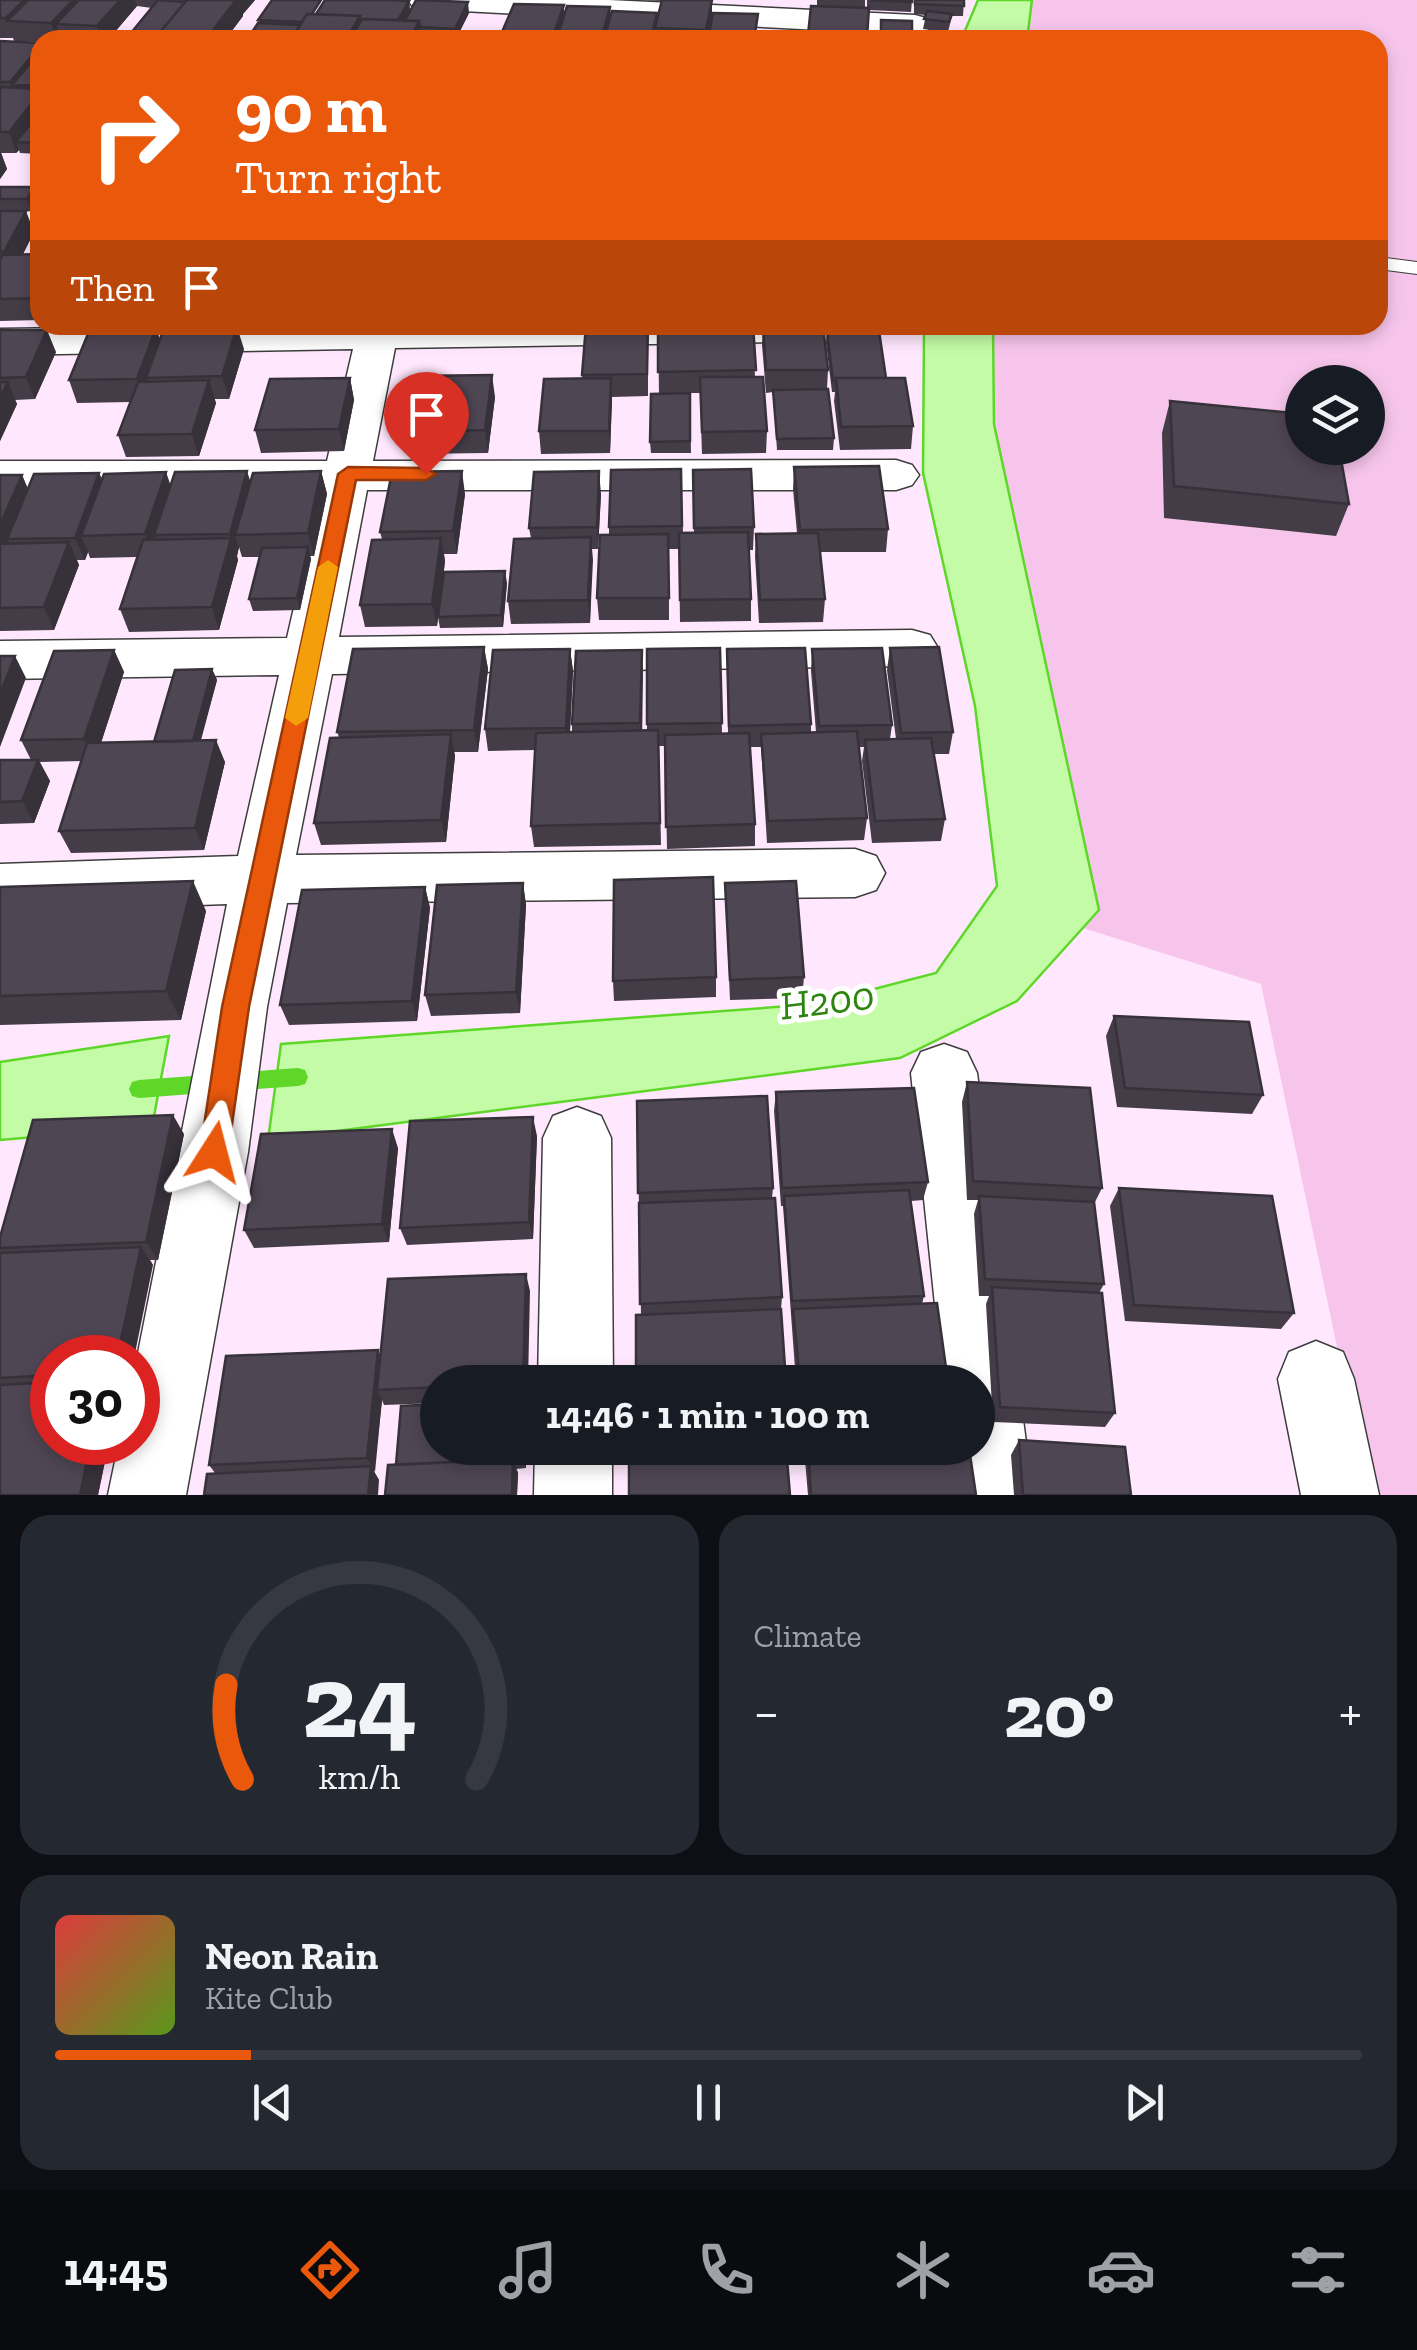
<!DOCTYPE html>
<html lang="en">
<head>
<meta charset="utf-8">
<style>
  :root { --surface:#171b24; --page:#242831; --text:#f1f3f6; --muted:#9ea1a6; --line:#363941; --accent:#ea580c }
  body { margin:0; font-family:"Zilla Slab",serif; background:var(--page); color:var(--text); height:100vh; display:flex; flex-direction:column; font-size:38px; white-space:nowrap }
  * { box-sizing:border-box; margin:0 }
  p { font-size:32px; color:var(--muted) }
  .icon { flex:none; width:55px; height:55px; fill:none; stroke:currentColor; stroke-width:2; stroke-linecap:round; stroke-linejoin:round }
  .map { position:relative; height:1495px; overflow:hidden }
  .drawer { display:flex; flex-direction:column; gap:20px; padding:20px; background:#0d0f14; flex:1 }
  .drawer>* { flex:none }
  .top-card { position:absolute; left:30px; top:30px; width:1358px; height:305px; border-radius:30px; box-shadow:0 5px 15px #0003; background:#ea580c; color:#fff; overflow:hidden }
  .fabs { position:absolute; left:1285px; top:365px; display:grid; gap:20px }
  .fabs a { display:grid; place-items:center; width:100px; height:100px; border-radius:50%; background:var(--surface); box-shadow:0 5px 15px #0003; font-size:50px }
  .speed { position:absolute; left:30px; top:1335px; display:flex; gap:20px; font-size:50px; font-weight:700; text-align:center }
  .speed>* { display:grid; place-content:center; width:130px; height:130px; border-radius:50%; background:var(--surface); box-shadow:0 5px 15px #0003; line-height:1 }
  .speed .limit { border:15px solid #d22; background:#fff; color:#111 }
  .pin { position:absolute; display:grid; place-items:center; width:85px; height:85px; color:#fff; margin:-102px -42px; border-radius:50% 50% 50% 0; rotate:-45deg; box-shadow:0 0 10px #0007 }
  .pin .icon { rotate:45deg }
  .me { position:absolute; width:110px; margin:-55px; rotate:9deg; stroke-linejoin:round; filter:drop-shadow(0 0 8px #0008) }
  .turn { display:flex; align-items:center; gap:35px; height:210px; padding:0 40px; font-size:45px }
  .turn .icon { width:130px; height:130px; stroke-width:2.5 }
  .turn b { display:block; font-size:70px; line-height:85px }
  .then { display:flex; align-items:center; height:95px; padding:0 40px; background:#0003; gap:20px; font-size:38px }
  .big { font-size:75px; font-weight:700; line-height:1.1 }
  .drawer .widget { flex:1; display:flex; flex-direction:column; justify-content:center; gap:15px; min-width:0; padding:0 35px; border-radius:30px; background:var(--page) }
  .drawer .dial { align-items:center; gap:0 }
  .dial svg { height:260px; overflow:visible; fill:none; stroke:var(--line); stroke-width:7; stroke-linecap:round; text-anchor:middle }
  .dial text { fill:var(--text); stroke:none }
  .song { display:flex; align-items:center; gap:30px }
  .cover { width:120px; height:120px; border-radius:15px; background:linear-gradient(135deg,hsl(0 70% 55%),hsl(90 70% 35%)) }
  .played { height:10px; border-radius:5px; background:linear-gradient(90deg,var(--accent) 15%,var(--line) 15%) }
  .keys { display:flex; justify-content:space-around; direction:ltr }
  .heat { display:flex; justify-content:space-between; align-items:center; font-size:55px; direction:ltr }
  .drawer .tiles { flex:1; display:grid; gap:20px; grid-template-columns:1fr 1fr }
  .widget:last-child { grid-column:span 2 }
  .trip { position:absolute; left:420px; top:1365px; width:575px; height:100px; border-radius:50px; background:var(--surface); box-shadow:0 5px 15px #0003; font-weight:700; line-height:100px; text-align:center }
  .tab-bar { display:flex; height:160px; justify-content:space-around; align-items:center; background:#090b0e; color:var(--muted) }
  .tab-bar .icon { width:70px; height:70px }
  .tab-bar .selected { color:var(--accent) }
  .tab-bar b { font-size:45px; color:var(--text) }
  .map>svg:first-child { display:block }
</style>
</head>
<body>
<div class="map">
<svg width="1417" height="1495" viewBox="0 0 1417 1495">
  <rect width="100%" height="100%" fill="#ffe7fd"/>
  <!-- farmland -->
  <path fill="#f7c5ec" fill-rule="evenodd" d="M1032,0h385v1495h-49l-107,-511 -178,-56 16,-18 -105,-486 -1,-99h385v-285h-351zM1302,382h66v66h-66z"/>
  <!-- water -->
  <path fill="#c3fba7" stroke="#5ed729" stroke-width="2.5" d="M978,0h54l-5,40h-66z
    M924,325h69l1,99 105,486 -82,91 -117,57 -632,82 13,-96 535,-40 120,-31 61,-87 -22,-180 -52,-233z
    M169,1036l-17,91 -152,13v-78z"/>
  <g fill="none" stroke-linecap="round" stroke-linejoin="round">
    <!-- stream -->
    <path fill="#5ed729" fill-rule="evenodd" d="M298,1068l7,2 3,7 -3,7 -7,2 -159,12 -7,-2 -3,-7 3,-7 7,-2z"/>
    <!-- lane casing -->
    <g stroke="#3d3d3d" stroke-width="2">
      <path id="lane" d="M1378,257l39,5v12l-39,-5z"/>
    </g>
    <!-- street casing -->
    <g stroke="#3d3d3d" stroke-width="3">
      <path id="street" d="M408,0h201l306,15 11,3 5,7 -5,7 -11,3 -491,-26 -11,-2z
        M40,211v22l-40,1v-22z
        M286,325h573l3,4 -6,9 -15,3 -446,7 -22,113 523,-1 16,5 7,10 -7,10 -16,5h-529l-28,147 573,-7 18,5 8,13 -8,13 -18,5 -580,8 -36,181 559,-6 21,7 9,17 -9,17 -21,7 -568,6 -20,104 -19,145 -62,343h-78l11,-53h19l-1,-84 90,-454 -227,8v-48l238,-8 41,-181 -279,4v-38l287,-3 34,-148 -321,1v-30h327l26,-112 -353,6v-26z
        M944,1044l23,8 10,21 56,422h-78l-5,-47h28v-66h-35l-32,-309 10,-21z
        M577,1107l24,9 10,22 2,244h-75l5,-244 10,-22z
        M1316,1341l27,11 11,27 25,116h-78l-23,-116 11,-27z
        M535,1448h77v47h-78z"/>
    </g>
    <!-- lane -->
    <use href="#lane" fill="#fff" fill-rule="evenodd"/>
    <!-- street -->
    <use href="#street" fill="#fff" fill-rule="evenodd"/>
  </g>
  <!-- wall -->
  <path fill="#443c47" d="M0,0h255l-12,14v2l-18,24h-99l26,-32 -15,-2 -29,34h-68v2l-26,-1 -1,-3h-13z
    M633,0h79v20l-4,20h-53v-8l-2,8h-48v-3l-1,3h-46v-5l-2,5h-53l-1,-8 62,-27v10l46,-8 1,9 46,-3v7l5,-19z
    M817,0h48v8h2v-8h45l-1,12 -42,-2 -2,30h-59l3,-34h6z
    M914,0h50l-1,16h-11l-4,16 -25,-3 3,-14 -12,-1z
    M409,1l1,9 59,3 -13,26 -35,-1 1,2h-175l12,-17 -1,-3z
    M0,41l40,2v111l-20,-1 -1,-3 -3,3h-15l6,16 -7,10z
    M0,187l38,11 -7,12h-31z
    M0,211l34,21 -11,22h11l6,-13v79l-40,1z
    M586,325h62v71l-36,1 -2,56 -69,1 -2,-23 43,-53z
    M658,325h95l2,52 12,54 -1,22 -64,1 -2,-61h-10l1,60h-40l-1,-11 9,-48z
    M763,325l65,45 -1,19 7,49 -1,12h-56l-4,-58 -7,1 -4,-48z
    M156,328l4,12 84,9 -15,50h-15l2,4 -17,53 -73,1 -8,-22 12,-33 -53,1 -8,-23z
    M0,330l56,22 -21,47 -20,1 2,4 -17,37z
    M827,331l59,47 27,48 -2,23 -71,1 -6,-49 1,-9h-3l-6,-49z
    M350,378l4,22 -10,51 -83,2 -6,-23z
    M495,397l-7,56 -77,1 -4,-22z
    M1170,401l179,103 -13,32 -172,-18 -2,-85z
    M794,467l94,62 -2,23h-66l5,47 -2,23 -64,1 -4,-67 1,-22 41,-1 -4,-44z
    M681,469l2,64h11l-1,-63 61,57 -1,23h-4l2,49v22l-71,1 -1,-73h-10v71h-70l-2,-22 12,-63v-8z
    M321,471l6,23 -13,62h-4l1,3 -11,51 -47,1 -4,-12 11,-42h-18l-3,-10 -2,9 1,4 -19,70 -90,2 -9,-23 17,-52 -47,1 -2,-6 -3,8h-8l2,5 -25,65 -54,1v-156h22l6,14 71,-16 3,6 69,7 79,-5z
    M465,494l-8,60h-13l1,7 -5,43 67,-21 -4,44 -63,1 -2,-11 -1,9 -72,1 -5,-22 22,-66 -2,-7z
    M601,494l-3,55h-6l-2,74 -79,1 -3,-23 23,-63 -2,-10z
    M484,647l4,22 -10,83h-24l1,4 -9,86 -125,3 -7,-22 25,-86 -2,-5z
    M720,648l2,85h6l-1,-84 84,75v8h5l-5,-61 1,-22 80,76 -2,14h6l-9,-69 3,-22 63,84 -4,22h-15l11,65 -4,22 -69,2 -10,-82 2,-14h-5l8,71 -3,22 -97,3 -6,-96h-11l5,77v22l-88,3 -2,-103h-6l2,99 -127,2 -3,-21 4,-76 -47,1 -3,-22 85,-80 3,22 -3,61h2v-8l70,-74v80h5v-81z
    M114,650l10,22 -23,71 53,-1 58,-73 5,11 -17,61 25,21 -21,88 -133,3 -12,-22 23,-70 -42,1 10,19 -16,42 -34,1v-64h31l-10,-20z
    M523,883l3,22 -6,108 -89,3 -6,-21z
    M725,883l79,94 -2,21 -72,2z
    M0,887l206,24 -25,109 -181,5z
    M425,887l5,21 -13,113 -128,4 -9,-20z
    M716,977v20l-102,4 -1,-20z
    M1114,1016l149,79 -11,19 -135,-7 -11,-71z
    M967,1082l135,106 -8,16 10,80 -5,9 16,120 -10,14 -112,-5 -7,-118 3,-8h-10l-5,-82 4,-14h-11l-5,-98z
    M776,1092l152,90 -5,18 -12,1 13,95 -2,8 26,78h-152l-13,-176h-2l-7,-95z
    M637,1101l136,87 -1,10 10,99 -1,12 -140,6z
    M184,1134l-26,126h-8l3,5 -101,93v84h57l-11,53h-98v-242h2l-2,-1v-15z
    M537,1136l-4,103 -126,6 -7,-17z
    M398,1148l-9,94 -135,6 -10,-18z
    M1119,1188l175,125 -13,16 -156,-8 -15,-115z
    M530,1291l-92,91v21l-54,2 -2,-5 -8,72 5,8 -164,-7 -6,-8 169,-115 2,5z
    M1019,1440l112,55h-117l-3,-40z
    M438,1448h88v20l-10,1 2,4 -1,22h-132l11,-30z
    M804,1448h165l7,47h-168z"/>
  <!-- shaded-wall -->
  <path fill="#37313a" d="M24,0h26l-43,21 6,17 -7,-20z
    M73,0h20l-37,24 5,16h-4l-6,-17z
    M120,0h15l2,6 -29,34h-7l-4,-14z
    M236,0h19l-12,14v2l-18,24h-14l-1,-6z
    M712,0v20l-4,20h-2v-10z
    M409,1l1,10 -14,26 -2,-10z
    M468,2l1,11 -13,26 -1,-10z
    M564,5v11l-8,24h-2v-7z
    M610,7l1,10 -7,23h-2v-4z
    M360,16l1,24h-15z
    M419,21l3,19h-13z
    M40,46v29l-28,10 5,18 -7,-21z
    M40,93v30l-24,19 3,8 -3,3 -7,-21z
    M0,150l7,19 -7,10z
    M34,187l4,11 -7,12 -4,-11z
    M26,211l8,21 -21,42 -9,-22z
    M237,327l7,22 -15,50 -7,-23z
    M156,328l7,22 -17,28 4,10 -5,14 -8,-23z
    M47,330l9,22 -21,47 -9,-22z
    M492,375l3,22 -7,56 -3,-23z
    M350,378l4,22 -10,51 -5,-22z
    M611,378l1,22 -2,53 -1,-22z
    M209,380l7,23 -17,53 -7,-22z
    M8,382l9,22 -17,37v-43z
    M247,471l7,22 -19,42 4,12 -2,9 -7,-22z
    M321,471l6,23 -13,62 -6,-23z
    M462,471l3,23 -8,60 -4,-23z
    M599,471l2,23 -3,55 -1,-22z
    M166,472l8,23 -20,40 4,9 -5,13 -8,-23z
    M99,473l9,22 -27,41 7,16 -3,8 -10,-22z
    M22,475l9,22 -24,42 4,8 -11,5v-27z
    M591,537l2,23 -3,63 -2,-23z
    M231,538l7,22 -19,70 -7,-23z
    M441,538l4,23 -8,65 -5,-22z
    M69,542l10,23 -25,65 -10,-23z
    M308,547l3,12 -11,51 -3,-12z
    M505,571l2,12 -4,44 -2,-12z
    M484,647l4,22 -10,83 -4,-22z
    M570,649l3,22 -4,79 -3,-22z
    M114,650l10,22 -29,89 -11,-22z
    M642,650l1,22 -1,73 -2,-22z
    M15,656l11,22 -26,69v-53z
    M212,669l5,11 -21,79 -5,-11z
    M451,734l4,22 -9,86 -5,-22z
    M216,740l9,22 -21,88 -9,-22z
    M38,760l12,21 -16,42 -12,-22z
    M193,881l13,30 -25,109 -15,-29z
    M523,883l3,22 -6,108 -4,-21z
    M425,887l5,21 -13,113 -5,-20z
    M173,1115l11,19 -26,126 -12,-18z
    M533,1117l4,19 -4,103 -4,-17z
    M392,1129l6,19 -9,94 -7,-18z
    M141,1247l12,18 -19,93h-17z
    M526,1274l4,17 -2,91h-5z
    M378,1350l7,16 -8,24 5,10 -7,72 -8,-14z
    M91,1442h18l-11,53h-18z
    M524,1448h2v20l-3,-7z
    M513,1459l5,14 -1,22h-5z
    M371,1466l8,14 -1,15h-10z"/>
  <!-- building -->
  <path fill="#4f4653" stroke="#37313a" stroke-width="2.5" d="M0,0h24l-18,18h-6z
    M28,0h45l-22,23 -44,-2z
    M79,0h41l-23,26 -41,-2z
    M158,0l27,2 -24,29 1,6 -3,3 -33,-1z
    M187,0h49l-26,34 -49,-3z
    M272,0h49l-9,14h-5l-5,8 -44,-2z
    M325,0h64l20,1 -11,19 -36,-1 -2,2v-5l-44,-2z
    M416,0l52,2 -13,27 -35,-2 -1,-6h-14z
    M662,0h50l-6,30 -51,-2z
    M871,0h41v2z
    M915,0h49v6l-49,-2z
    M514,4l50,1 -10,28 -52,-1z
    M567,6l43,1 -8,29 -44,-2z
    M811,6l58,2 -2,29 -59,-2z
    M612,11l45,2 -6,25 -46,-2z
    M927,11l25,3 -3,8 -25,-3z
    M713,13l45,1 -4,26h-46z
    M307,14l53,2 -14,24h-55z
    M362,19l57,2 -10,19h-59z
    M881,20l31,1v19h-31z
    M258,23l42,2 -9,15h-44z
    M0,41l40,2v3l-30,36h-10z
    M40,52v34l-28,-1z
    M0,87l40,2v4l-31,39h-9z
    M40,112v31l-24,-1z
    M0,187h34l-7,12h-27z
    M0,211h26l-22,41h-4z
    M40,241v13h-6z
    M40,254v44l-40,1v-39l2,-5z
    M586,325h62l-1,49 -65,1z
    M658,325h95l3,45 -98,2z
    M763,325h60l5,45h-62z
    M237,327l-15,49 -76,2 18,-50z
    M156,328l-19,51 -68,1 21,-51z
    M0,330h47l-21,47 -26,1z
    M827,331h52l7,47h-50v3h-3z
    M492,375l-7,55 -78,2 10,-56z
    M700,377h63l4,54 -65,1z
    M350,378l-11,51 -84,1 15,-51z
    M611,378l-2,53h-70l5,-52z
    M836,378h69l8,48 -72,1z
    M209,380l-17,54 -74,1 20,-53z
    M0,382h8l-8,16z
    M828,389l6,49 -57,1 -4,-49z
    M690,393v48l-40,1 1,-48z
    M1170,401l132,13v34h37l10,56 -175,-18z
    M879,466l9,63 -88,1 -6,-63z
    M681,469l1,57 -73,1 2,-57z
    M751,469l3,58 -60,1 -1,-58z
    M247,471l-17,63 -76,1 21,-63z
    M321,471l-13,62 -73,2 18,-62z
    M462,471l-9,60 -73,1 12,-60z
    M599,471l-2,56 -68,1 5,-56z
    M166,472l-21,62 -64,2 23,-62z
    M99,473l-24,65 -68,1 27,-65z
    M0,475h22l-22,50z
    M748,532l3,67 -71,1 -1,-67z
    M818,533l7,66 -65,1 -4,-66z
    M668,534l1,64h-72l3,-63z
    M591,537l-3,63 -80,1 6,-62z
    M231,538l-19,69 -92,2 23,-69z
    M441,538l-9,66 -72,1 12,-65z
    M69,542l-25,65 -44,1v-64z
    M308,547l-11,51 -48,1 13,-51z
    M505,571l-4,44 -63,2 6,-45z
    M484,647l-10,83 -137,2 16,-83z
    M939,647l14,85 -52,1 -11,-85z
    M720,648l2,75 -75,1v-75z
    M805,648l6,76 -82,2 -2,-77z
    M882,648l10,77 -73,1 -7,-77z
    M570,649l-4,79 -81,1 8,-79z
    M114,650l-30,89 -63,1 33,-89z
    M642,650l-2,73 -68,1 4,-73z
    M0,656h15l-15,38z
    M212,669l-19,72 -39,1 21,-72z
    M658,730l2,93 -129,3 5,-93z
    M857,731l10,87 -99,3 -7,-87z
    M749,733l6,91 -89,3 -1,-92z
    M451,734l-10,86 -127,3 16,-85z
    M931,738l14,81 -70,2 -10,-81z
    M216,740l-21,88 -136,3 28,-88z
    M0,760h38l-16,41 -22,1z
    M713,877l3,100 -103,4 1,-101z
    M193,881l-27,110 -166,5v-109z
    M796,881l8,96 -74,3 -5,-97z
    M523,883l-7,109 -91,3 12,-110z
    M425,887l-13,114 -132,4 22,-115z
    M1114,1016l135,6 14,73 -138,-7z
    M967,1082l123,6 12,100 -129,-7z
    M914,1088l14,94 -146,6 -6,-96z
    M767,1096l6,92 -135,5 -1,-92z
    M173,1115l-27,127 -146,6v-11l33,-117z
    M533,1117l-4,105 -129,6 10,-107z
    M392,1129l-10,95 -138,6 17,-96z
    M1119,1188l153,8 22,117 -160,-8z
    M909,1190l15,106 -132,5 -8,-105z
    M979,1196l115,6 10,82 -119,-5z
    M775,1198l7,99 -142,7 -1,-101z
    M141,1247l-24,111h-65v17l-52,3v-125z
    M526,1274l-3,108h-85v5l-61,3 11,-111z
    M992,1287l110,6 13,120 -115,-6z
    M937,1303l11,79h-148l-7,-73z
    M781,1309l5,73h-150v-67z
    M378,1350l-11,108 -158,7 17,-109z
    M52,1382v60h39l-11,53h-80v-110z
    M438,1404v44h86l-1,13h-10v-2l-117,6 5,-59z
    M1019,1440l106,7 6,48h-108z
    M629,1448h157l4,47h-161z
    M808,1448h161l7,47h-165z
    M513,1459l-1,36h-127l3,-30z
    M371,1466l-3,29h-164l3,-21z"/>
  <!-- route -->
  <path fill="#ea580c" stroke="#983908" stroke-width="2.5" d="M348,467l78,1 10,6 -10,6h-70l-107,527 -21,145 -4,9 -10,4 -10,-4 -4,-9 22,-145 116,-533z"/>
  <!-- slow -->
  <path fill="#f59e0b" d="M328,560l10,7 -30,151 -12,8 -11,-8 33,-151z"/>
  <g text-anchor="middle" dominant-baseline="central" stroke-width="10" stroke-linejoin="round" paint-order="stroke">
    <!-- water labels -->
    <g font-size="40" font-style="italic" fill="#2e850d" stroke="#fff">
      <text transform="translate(827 1000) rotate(-7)">H200</text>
    </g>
  </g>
</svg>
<div class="fabs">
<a><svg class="icon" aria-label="layers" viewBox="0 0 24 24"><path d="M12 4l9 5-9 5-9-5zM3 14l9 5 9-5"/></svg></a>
</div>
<div class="speed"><div class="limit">30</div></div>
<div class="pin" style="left:426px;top:474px;background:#d93025"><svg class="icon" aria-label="arrive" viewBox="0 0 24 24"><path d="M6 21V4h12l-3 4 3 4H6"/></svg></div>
<svg class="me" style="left:214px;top:1152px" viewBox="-20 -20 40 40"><path d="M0-17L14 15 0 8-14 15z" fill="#ea580c" stroke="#fff" stroke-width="4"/></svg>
<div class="trip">14:46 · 1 min · 100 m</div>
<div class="top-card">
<div class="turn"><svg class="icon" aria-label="right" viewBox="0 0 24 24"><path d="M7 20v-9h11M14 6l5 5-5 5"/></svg><div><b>90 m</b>Turn right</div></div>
<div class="then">Then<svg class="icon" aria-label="arrive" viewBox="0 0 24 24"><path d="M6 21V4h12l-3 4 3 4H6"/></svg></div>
</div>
</div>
<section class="drawer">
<div class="tiles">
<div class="widget dial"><svg viewBox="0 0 100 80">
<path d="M14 69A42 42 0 1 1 86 69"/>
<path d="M14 69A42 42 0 0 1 9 40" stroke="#ea580c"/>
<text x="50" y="56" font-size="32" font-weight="700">24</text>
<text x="50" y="72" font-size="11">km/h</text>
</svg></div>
<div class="widget"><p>Climate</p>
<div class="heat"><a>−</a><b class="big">20°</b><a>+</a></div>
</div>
<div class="widget">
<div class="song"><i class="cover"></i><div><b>Neon Rain</b><p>Kite Club</p></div></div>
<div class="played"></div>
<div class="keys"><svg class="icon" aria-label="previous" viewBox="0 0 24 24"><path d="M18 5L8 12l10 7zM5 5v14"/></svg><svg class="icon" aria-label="pause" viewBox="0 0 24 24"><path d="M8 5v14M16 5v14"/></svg><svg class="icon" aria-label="next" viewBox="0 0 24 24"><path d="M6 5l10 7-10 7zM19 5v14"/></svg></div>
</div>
</div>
</section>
<nav class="tab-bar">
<b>14:45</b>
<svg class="icon selected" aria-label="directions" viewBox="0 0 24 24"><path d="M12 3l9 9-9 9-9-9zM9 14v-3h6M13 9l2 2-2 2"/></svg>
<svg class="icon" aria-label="music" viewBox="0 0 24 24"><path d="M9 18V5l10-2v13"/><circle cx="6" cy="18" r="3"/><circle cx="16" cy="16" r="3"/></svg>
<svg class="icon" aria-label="phone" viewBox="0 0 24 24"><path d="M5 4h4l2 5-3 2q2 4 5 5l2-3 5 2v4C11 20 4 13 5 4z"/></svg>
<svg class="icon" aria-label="climate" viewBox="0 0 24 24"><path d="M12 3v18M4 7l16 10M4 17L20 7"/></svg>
<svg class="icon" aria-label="car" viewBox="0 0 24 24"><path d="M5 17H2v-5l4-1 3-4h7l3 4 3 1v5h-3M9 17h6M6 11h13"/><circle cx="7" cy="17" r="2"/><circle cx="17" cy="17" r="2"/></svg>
<svg class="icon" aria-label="filters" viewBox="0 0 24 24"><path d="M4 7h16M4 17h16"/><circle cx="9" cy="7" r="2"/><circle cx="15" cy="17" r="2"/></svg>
</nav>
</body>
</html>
